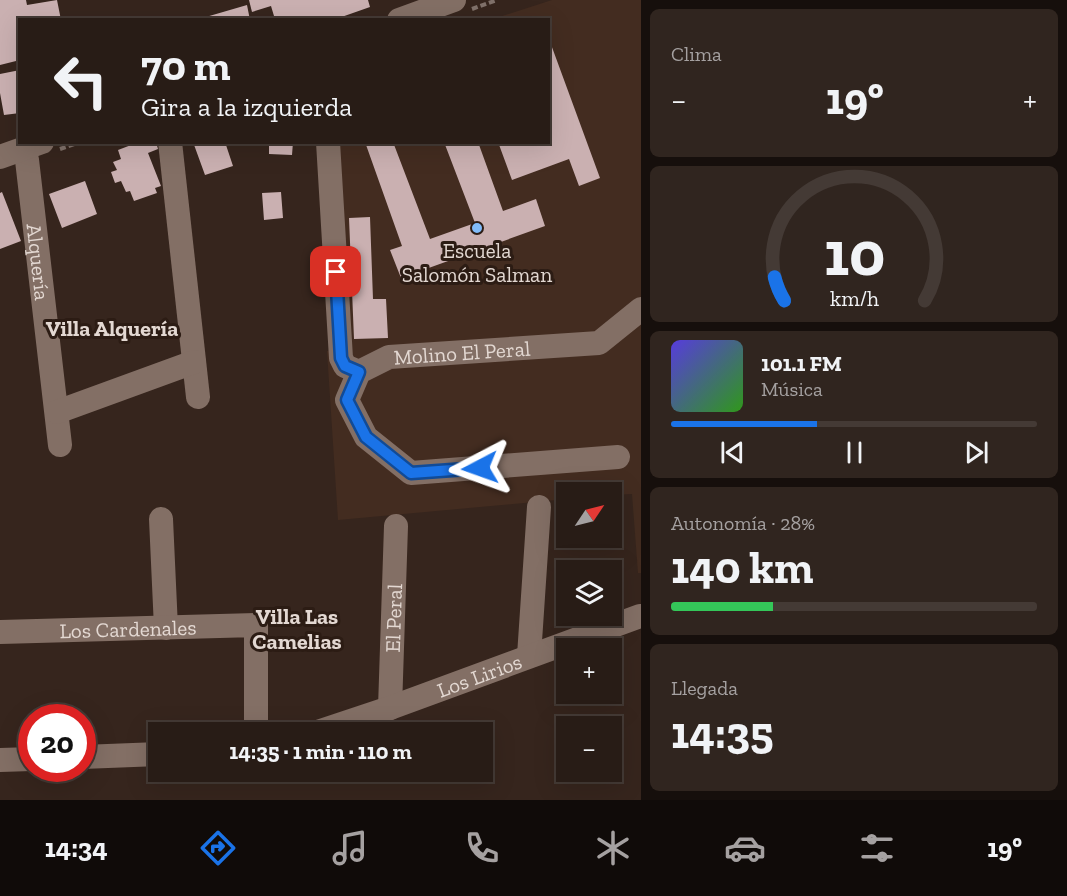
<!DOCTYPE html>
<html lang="es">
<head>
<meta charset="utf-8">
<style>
  :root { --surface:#281c16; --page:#30251f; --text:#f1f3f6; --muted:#a5a1a1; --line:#443a35; --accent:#1a73e8 }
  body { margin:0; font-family:"Zilla Slab",serif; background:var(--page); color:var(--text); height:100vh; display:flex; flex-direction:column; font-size:22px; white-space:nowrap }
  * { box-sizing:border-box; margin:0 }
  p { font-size:20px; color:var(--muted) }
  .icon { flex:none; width:33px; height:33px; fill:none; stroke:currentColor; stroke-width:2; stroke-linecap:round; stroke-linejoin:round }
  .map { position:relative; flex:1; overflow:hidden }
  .details { display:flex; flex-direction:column; gap:9px; padding:9px; background:#160f0c; width:426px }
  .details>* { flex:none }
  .top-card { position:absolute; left:18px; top:18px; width:532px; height:126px; border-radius:0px; box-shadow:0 6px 24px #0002,0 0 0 2px var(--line); background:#281c16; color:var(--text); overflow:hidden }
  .needle { width:39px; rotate:55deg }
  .buttons { position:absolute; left:556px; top:482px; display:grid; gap:12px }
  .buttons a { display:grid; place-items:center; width:66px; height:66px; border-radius:0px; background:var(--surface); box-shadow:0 6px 24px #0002,0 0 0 2px var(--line); font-size:30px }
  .speed { position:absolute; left:18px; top:704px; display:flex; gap:12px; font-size:30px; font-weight:700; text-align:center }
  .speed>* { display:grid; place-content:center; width:78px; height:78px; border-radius:50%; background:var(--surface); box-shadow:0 6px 24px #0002,0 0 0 2px var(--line); line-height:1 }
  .speed .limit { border:9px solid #d22; background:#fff; color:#111 }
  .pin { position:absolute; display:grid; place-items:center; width:51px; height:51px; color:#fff; margin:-26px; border-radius:12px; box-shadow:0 3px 9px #0006 }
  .me { position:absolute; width:66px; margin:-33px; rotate:266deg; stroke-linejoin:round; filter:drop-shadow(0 0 4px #0008) }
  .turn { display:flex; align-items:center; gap:21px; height:126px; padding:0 24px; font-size:27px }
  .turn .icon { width:78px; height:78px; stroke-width:2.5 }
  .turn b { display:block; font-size:42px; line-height:51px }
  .big { font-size:45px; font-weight:700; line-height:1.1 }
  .details .widget { flex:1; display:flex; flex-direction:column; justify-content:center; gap:9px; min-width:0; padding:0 21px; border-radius:9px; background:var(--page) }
  .details .dial { align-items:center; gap:0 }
  .dial svg { height:156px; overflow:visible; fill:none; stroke:var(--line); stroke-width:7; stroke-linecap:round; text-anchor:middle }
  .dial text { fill:var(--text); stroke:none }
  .song { display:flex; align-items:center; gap:18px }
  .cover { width:72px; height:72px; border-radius:9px; background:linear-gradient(135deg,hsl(250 70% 55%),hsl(110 70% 35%)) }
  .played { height:6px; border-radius:3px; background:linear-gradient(90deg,var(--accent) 40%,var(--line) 40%) }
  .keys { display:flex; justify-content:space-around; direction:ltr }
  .heat { display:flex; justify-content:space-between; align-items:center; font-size:33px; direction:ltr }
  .charge { height:9px; border-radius:4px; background:linear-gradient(90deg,#34c759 28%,var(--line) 0) }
  .trip { position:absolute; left:148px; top:722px; width:345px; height:60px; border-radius:0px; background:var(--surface); box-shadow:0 6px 24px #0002,0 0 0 2px var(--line); font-weight:700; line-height:60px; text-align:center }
  .tabs { display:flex; height:96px; justify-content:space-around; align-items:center; background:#100b09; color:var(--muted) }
  .tabs .icon { width:42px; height:42px }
  .tabs .active { color:var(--accent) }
  .tabs b { font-size:27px; color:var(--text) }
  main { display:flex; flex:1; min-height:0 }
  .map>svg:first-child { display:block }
</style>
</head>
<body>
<main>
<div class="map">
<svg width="641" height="800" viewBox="0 0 641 800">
  <rect width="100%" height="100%" fill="#36251d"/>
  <!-- built -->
  <path fill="#432c20" d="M552,0h89v573h-3l-6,-79 -20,1v-3h-45v7l-229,21 -11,-169 22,-1 -14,-207 214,-1v-122l-56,-1z"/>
  <!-- building -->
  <path fill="#cab0b1" d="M0,0h26l1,5 30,-5 4,20h-41v40l-20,5z
    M249,0h119l2,7 -37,13h-71l12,-4 -3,-10 -19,6z
    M247,5l3,15h-51v-1z
    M549,39l51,139 -21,8 -10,-27 -57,21 -14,-38h51z
    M20,70v43l-16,2 -4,-22v-19z
    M139,142h17l2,7 -10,4 13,33 -6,2 2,5 -23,8 -4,-10 -4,1 -5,-11 -6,2 -4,-11 6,-2 -4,-8 8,-3 -3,-9z
    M193,142h32l8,24 -28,9z
    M269,142h24l-1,13 -23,-1z
    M365,142h28l37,97 45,-16 -31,-81h34l25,69 33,-12 9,27 -144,52 -11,-28 12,-4z
    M85,181l12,33 -35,14 -13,-34z
    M2,192l19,49 -21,8v-56z
    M281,192l2,26 -19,2 -2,-27z
    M370,217l3,82h13l2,39 -34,1 -5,-121z"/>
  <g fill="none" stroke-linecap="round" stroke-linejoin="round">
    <!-- path -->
    <path stroke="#80716a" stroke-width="4" stroke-dasharray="6 3" stroke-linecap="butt" d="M472,9l25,-9
      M60,149l20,-7"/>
    <!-- minor -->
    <g stroke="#836f65" stroke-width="24">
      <path d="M399,20l55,-20"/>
      <path d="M170,142l28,255"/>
      <path d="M328,142l13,216 4,8 14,6"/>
      <path id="s1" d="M24,149l3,11 33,285"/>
      <path d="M0,157l42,-15"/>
      <path d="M57,412l137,-50"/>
      <path id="s2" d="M618,457l-207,16 -45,-36 -19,-37 12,-28 30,-15 210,-14 42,-34"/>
      <path d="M161,519l5,109"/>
      <path id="s3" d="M0,632l256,-7v107"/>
      <path d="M529,656l10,-149"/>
      <path id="s4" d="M390,708l6,-182"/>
      <path id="s5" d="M318,732l72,-24 250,-92"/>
      <path d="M82,757l77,-3"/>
      <path d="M0,760l32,-1"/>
    </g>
  </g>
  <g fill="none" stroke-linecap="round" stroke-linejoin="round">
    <!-- route casing -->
    <g stroke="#114b97" stroke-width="15">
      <path id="route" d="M336,272l5,86 4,8 14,6 -12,28 19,37 45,36 69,-5"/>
    </g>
    <!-- route -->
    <use href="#route" stroke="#1a73e8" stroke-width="10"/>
  </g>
  <!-- markers -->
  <circle fill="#81bcfa" stroke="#2c1c14" stroke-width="2" cx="477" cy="228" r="6"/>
  <g text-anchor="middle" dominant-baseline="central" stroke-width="6" stroke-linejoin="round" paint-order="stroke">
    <!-- poi labels -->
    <g font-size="21" fill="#e3d8d2" stroke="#2c1c14">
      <text x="477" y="250">Escuela<tspan x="477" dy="24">Salomón Salman</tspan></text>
    </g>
    <!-- street labels -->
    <g font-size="21" fill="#e3d8d2" stroke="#2c1c14">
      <text stroke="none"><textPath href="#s1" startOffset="114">Alquería</textPath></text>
      <text stroke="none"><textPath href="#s2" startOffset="444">Molino El Peral</textPath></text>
      <text stroke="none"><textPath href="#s4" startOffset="90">El Peral</textPath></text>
      <text stroke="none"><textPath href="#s3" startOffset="128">Los Cardenales</textPath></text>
      <text stroke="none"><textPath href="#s5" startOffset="171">Los Lirios</textPath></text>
    </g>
    <!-- neighbourhood labels -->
    <g font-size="22" font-weight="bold" fill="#e3d8d2" stroke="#2c1c14">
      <text x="112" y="328">Villa Alquería</text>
      <text x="297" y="616">Villa Las<tspan x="297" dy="25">Camelias</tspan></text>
    </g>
  </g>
</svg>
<div class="buttons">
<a><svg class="needle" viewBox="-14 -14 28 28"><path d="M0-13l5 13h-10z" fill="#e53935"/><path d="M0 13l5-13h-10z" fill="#a5a1a1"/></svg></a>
<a><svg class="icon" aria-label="layers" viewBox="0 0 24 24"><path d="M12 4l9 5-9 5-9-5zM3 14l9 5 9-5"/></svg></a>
<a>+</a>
<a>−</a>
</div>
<div class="speed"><div class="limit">20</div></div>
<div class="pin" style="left:336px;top:272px;background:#d93025"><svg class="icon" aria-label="arrive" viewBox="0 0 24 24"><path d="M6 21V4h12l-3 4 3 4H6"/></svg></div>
<svg class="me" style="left:480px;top:468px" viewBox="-20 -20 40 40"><path d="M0-17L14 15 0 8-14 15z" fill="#1a73e8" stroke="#fff" stroke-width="4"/></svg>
<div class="trip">14:35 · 1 min · 110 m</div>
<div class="top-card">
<div class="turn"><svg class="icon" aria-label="left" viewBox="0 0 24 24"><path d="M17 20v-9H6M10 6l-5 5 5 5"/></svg><div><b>70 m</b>Gira a la izquierda</div></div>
</div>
</div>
<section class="details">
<div class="widget"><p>Clima</p>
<div class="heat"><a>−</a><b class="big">19°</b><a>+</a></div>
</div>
<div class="widget dial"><svg viewBox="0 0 100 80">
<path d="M14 69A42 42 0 1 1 86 69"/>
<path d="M14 69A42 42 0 0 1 9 57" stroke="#1a73e8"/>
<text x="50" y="56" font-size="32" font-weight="700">10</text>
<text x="50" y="72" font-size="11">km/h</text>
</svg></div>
<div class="widget">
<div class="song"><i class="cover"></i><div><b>101.1 FM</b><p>Música</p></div></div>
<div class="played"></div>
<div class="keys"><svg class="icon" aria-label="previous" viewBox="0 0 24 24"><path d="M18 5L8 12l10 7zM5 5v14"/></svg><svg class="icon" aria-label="pause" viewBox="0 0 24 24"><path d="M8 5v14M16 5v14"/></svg><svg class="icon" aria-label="next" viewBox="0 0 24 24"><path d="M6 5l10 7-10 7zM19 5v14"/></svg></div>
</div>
<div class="widget"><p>Autonomía · 28%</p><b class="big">140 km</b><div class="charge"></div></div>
<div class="widget"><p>Llegada</p><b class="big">14:35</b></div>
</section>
</main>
<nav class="tabs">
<b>14:34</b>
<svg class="icon active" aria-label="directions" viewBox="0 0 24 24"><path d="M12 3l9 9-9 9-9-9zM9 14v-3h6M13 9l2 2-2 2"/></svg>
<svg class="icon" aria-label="music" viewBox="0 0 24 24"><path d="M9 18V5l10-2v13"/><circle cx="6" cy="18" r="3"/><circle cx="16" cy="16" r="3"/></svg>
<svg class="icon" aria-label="phone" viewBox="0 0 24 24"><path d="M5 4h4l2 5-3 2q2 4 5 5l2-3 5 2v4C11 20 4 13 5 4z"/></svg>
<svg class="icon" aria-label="climate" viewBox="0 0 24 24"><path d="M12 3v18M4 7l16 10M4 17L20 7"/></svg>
<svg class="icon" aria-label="car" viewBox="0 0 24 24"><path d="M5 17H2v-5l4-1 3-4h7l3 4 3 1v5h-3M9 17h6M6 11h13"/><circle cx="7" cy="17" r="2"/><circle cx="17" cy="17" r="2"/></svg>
<svg class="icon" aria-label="filters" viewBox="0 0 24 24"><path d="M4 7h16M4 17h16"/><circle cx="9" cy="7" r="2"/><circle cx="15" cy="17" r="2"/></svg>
<b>19°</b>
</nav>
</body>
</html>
